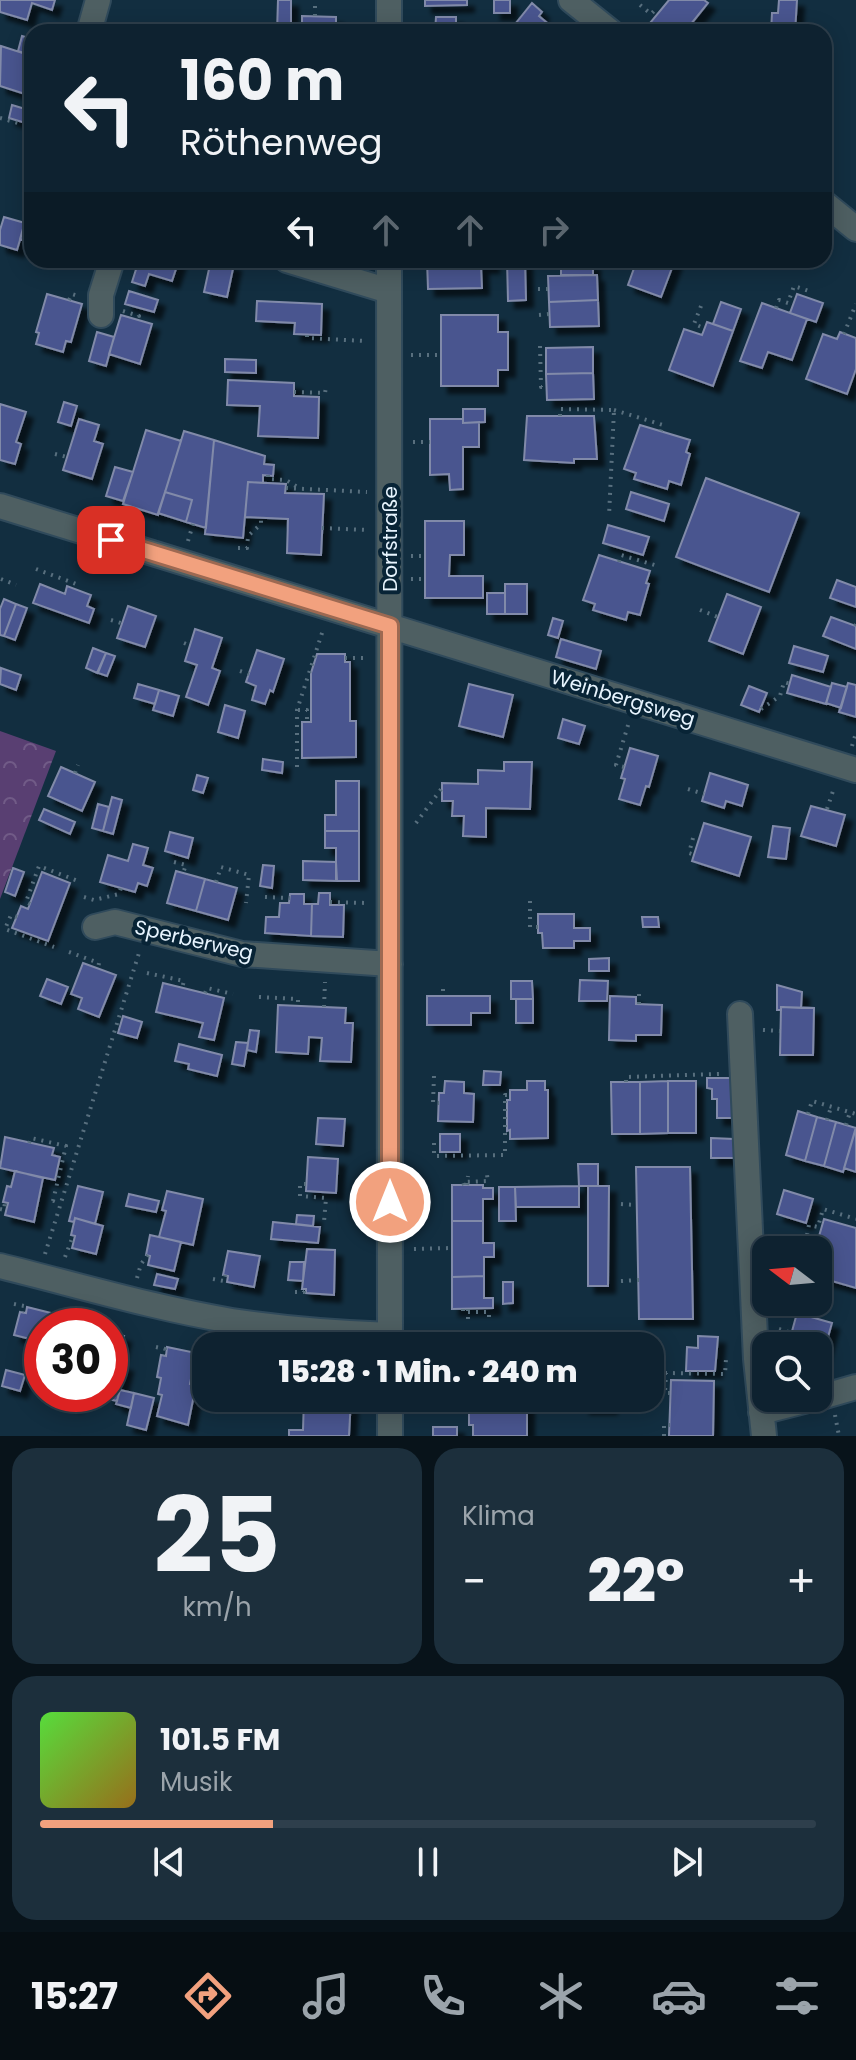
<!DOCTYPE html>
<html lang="de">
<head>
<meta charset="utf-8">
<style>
  :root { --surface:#0e2230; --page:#1c2f3c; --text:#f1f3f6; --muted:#9ba4ab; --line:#2e3f4c; --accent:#f2a17e }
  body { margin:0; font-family:Poppins,sans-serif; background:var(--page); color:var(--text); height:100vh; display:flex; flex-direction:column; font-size:30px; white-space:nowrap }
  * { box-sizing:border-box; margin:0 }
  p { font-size:26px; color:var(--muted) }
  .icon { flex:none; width:44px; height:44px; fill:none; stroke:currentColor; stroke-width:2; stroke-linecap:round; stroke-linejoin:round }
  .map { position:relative; height:1436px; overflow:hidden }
  .details { display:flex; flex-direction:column; gap:12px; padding:12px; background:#08131a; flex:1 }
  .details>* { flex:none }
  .top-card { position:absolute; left:24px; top:24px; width:808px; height:244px; border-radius:24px; box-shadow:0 4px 20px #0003,0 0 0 2px var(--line); background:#0e2230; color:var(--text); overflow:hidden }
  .needle { width:52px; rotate:286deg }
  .tools { position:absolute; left:752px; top:1236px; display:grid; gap:16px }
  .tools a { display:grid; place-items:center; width:80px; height:80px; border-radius:16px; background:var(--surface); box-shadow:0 4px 20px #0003,0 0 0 2px var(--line); font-size:40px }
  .speed { position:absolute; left:24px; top:1308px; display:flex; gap:16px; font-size:40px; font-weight:700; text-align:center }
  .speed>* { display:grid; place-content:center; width:104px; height:104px; border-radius:50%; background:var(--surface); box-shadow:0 4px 20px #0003,0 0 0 2px var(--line); line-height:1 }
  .speed .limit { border:12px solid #d22; background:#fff; color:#111 }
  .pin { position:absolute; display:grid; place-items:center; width:68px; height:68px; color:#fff; margin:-34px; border-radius:16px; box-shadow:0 4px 12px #0006 }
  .me { position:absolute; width:88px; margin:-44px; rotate:0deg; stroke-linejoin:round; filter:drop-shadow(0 0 6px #0008) }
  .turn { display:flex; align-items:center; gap:28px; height:168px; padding:0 24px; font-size:36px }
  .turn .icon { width:104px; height:104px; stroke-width:2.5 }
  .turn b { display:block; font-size:56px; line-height:68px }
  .lanes { display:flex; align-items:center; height:76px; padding:0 24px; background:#0003; justify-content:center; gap:40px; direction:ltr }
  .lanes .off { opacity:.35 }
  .big { font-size:60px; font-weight:800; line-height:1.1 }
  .details .widget { flex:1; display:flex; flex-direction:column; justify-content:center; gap:12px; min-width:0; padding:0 28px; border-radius:24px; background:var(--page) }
  .details .dial { align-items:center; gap:0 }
  .dial b { font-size:104px; line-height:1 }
  .song { display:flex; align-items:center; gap:24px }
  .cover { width:96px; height:96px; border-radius:12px; background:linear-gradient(135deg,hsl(110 70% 55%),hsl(40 70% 35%)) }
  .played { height:8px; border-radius:4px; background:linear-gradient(90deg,var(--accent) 30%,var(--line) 30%) }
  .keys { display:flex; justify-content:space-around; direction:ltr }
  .heat { display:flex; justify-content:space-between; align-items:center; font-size:44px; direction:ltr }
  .details .tiles { flex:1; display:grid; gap:12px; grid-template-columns:1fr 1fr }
  .widget:last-child { grid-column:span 2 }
  .trip { position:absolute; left:192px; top:1332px; width:472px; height:80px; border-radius:24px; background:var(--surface); box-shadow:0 4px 20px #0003,0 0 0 2px var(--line); font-weight:800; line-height:80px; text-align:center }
  .tab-bar { display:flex; height:128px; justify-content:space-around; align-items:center; background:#060e13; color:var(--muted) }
  .tab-bar .icon { width:56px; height:56px }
  .tab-bar .current { color:var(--accent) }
  .tab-bar b { font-size:36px; color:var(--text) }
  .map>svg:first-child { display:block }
</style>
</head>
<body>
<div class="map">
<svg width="856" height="1436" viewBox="0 0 856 1436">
  <defs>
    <pattern id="forest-crowns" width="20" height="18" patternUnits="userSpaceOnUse" patternTransform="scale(2)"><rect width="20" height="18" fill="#593f72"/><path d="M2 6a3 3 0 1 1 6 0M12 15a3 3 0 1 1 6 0" fill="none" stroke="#715b87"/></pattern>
    <filter id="shadow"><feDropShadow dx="7" dy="7" stdDeviation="2" flood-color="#0009"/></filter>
  </defs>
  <rect width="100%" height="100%" fill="#122e40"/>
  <!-- forest -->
  <path fill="url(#forest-crowns)" d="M0,731l56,20 -56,148z"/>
  <!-- building -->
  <path fill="#49558f" stroke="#818aa9" stroke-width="2" filter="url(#shadow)" d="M0,0h55l-3,10 -20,-7 -5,17 -27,-8z
    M278,0h13v32h-14z
    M425,0h42v5l-42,1z
    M494,0h16v13h-16z
    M669,0h35l4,3 -17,21 9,8h-51l-4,-3z
    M779,0h18l-2,32h-24l1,-19h6z
    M532,3l10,9 -3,4 19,16 -41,-1 -1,-8z
    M302,16l34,1v15h-34z
    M436,17h20v15h-21z
    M22,36l10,3v17l-14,-5z
    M1,46l31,10v21l-7,17 -25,-8z
    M12,105l20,6v14l-23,-7z
    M30,204l2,1v38l-12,-4z
    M4,217l21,6 -8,27 -17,-5v-15z
    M139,260h40l-7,21 -23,-7 -4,12 -13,-4z
    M211,260l23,4 -7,33 -23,-5z
    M427,260h65v6h-11l1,22 -54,1z
    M507,260h18l1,40 -18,1z
    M637,260h38l-14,37 -33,-12z
    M593,263v12h-32v-11z
    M597,275l1,25 -49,2 -1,-26z
    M129,291l29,9 -4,12 -29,-8z
    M47,294l35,10 -11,38 -5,-1 -3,11 -27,-8 3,-11 -3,-1z
    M797,294l26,9 -7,19 -26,-9z
    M598,300l1,26 -49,1 -1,-25z
    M257,301l65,3 -1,31 -27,-1 1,-11 -39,-2z
    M721,302l20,7 -8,22 -20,-7z
    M762,303l45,16 -15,41 -24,-8 -6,16 -22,-7z
    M121,315l31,9 -12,40 -31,-10z
    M441,315h57v17h10v38h-10v16h-57z
    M707,322l26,9 -20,55 -44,-16 15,-41 18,6z
    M97,332l17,5 -8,29 -17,-5z
    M840,332l16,6v31l-9,25 -41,-15 17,-45 14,5z
    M593,347v26l-47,1v-26z
    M225,359l31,1v13l-31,-1z
    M593,373l1,26 -47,1 -1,-26z
    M228,380l66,3v13l25,1 -1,41 -60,-2 2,-30 -33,-1z
    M64,402l13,4 -6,20 -13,-4z
    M0,404l26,8 -10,30 5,2 -6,20 -15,-4z
    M463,409h22v13l-22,1z
    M527,416h67l3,43h-23v4l-50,-3z
    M79,419l20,6 -5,16 9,3 -11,35 -29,-9z
    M430,419h33v4l16,-1v25h-16v42l-13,1 -1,-16 -19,1z
    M640,425l50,15 -4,12 4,2 -9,31 -12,-4 -2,8 -33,-10 2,-6 -12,-4z
    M146,430l35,11 -23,74 -35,-11z
    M184,431l30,9 -8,88 -20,-6 6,-22 -27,-8z
    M214,440l51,16 -1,8 10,1 -1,11 -10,-1v8l-15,-1 -5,56 -38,-4z
    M115,467l18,5 -10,29 -17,-5z
    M706,478l93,35 -30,79 -93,-35z
    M248,482l38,2 -1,9 39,1 -3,61 -34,-2 1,-34 -43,-2z
    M165,492l27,8 -6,22 -28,-9z
    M631,492l38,12 -5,17 -38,-12z
    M425,521h39v34h-14l-1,21h34v22h-58z
    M608,525l41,12 -6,18 -40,-12z
    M599,555l51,16 -4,12 3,1 -9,31 -12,-3 -2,8 -33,-10 2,-6 -12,-4z
    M837,580l19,7v20l-26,-9z
    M40,584l25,10 2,-8 24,9 -4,11 7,3 -5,14 -56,-20z
    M505,584h22v30h-22z
    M487,593h18v21h-18z
    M727,594l34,13 -18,47 -34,-13z
    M4,599l12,5 -12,32 -4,-1v-26z
    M16,604l11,4 -12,32 -11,-4z
    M128,606l28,10 -11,31 -28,-9z
    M831,617l25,9v23l-33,-13z
    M553,618l10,3 -5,17 -10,-3z
    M195,629l27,9 -10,30 8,3 -12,34 -22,-8 11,-32 -12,-4z
    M561,639l40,12 -5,18 -40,-12z
    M794,646l34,10 -5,16 -34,-9z
    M93,648l13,5 -9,20 -11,-5z
    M257,650l27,9 -11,33 -3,-2 -5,14 -13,-4 4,-14 -10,-4z
    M106,653l9,3 -8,20 -9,-3z
    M317,654h28v8h5v59h6v36l-54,1v-36h9v-49z
    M1,668l20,7 -5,15 -16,-6z
    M792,675l39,12 -5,17 -39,-11z
    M832,683l15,4 -6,21 -15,-5z
    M848,683l8,2v32l-17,-5z
    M138,684l21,6 -4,14 -21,-6z
    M469,684l44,11 -10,42 -44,-11z
    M749,686l18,7 -8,19 -18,-7z
    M159,690l20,6 -6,20 -20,-6z
    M225,705l20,6 -7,27 -20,-6z
    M563,719l22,7 -6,18 -21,-6z
    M630,748l28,8 -9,31 -3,-1 -6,19 -21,-6 6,-20 -4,-1z
    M263,759l20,3 -1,11 -20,-3z
    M504,762h28l-2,47 -44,-1v29l-23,-1 1,-20h-12l1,-15h-11v-18l36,1v-14l26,1z
    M61,767l34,15 -13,29 -34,-15z
    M710,773l38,12 -6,21 -16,-5 -2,7 -22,-7z
    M197,775l11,3 -5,15 -10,-3z
    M336,781h23v50h-34v-16h11z
    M112,797l10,3 -9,34 -10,-3z
    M98,804l11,3 -6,24 -11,-3z
    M811,806l34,9 -9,31 -35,-10z
    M44,809l31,13 -5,12 -31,-14z
    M704,823l47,14 -12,39 -47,-15z
    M773,826l17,2 -4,31 -18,-2z
    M325,831h34v50h-23v-33h-11z
    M170,832l23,6 -5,20 -23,-7z
    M133,844l15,4 -5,17 10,3 -6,18 -9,-3 -3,9 -35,-10 8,-27 20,6z
    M303,861l33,1 1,19 -34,-1z
    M263,865l11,1 -2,22 -12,-2z
    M13,868l11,4 -9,24 -10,-4z
    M176,871l29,8 -9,32 -29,-8z
    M42,872l28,11 -22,58 -36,-13 9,-22 7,3z
    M205,879l32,9 -9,32 -32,-9z
    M319,893h11v12h14l-1,32 -32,-1 1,-32h6z
    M290,894h14v10h8l-1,32 -46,-3 1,-16h13l1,-14h9z
    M538,914h36v14h16v13h-16v7h-31l-1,-15h-4z
    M642,917h16l1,10h-16z
    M609,958v13h-20v-12z
    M83,963l33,12 -17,42 -21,-8 4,-11 -11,-4z
    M47,979l21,8 -7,17 -21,-8z
    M580,980l28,1 -1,20h-28z
    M511,981h21l1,18h-22z
    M163,983l61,15 -10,42 -15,-3 4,-14 -47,-11z
    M777,985l25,7 -1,16 -20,-1v3h-4z
    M427,996h63v17h-19v12h-44z
    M610,996l26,1v7l26,1 -1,30h-25v6l-27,-1z
    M516,999h17v24h-17z
    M278,1005l68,3 -1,15h8l-2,39 -31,-1 2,-23 -13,-1 -1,17 -32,-2z
    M781,1007l33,1 -1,47h-33z
    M123,1016l19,6 -5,16 -19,-5z
    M250,1030l9,1 -3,21 -9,-2z
    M236,1042l12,1 -4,23 -12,-2z
    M179,1044l43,11 -5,21 -29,-7 1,-5 -14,-3z
    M484,1071l17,1 -1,13h-17z
    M707,1078h27v40h-17v-19h-5v-10l-5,-1z
    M445,1081l19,1v11l10,1 -1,28 -35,-1 1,-28h5z
    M527,1081h18v9h3v48l-38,1v-9l-3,1v-31h3v-10h17z
    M668,1081h28v52h-28z
    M668,1081v52l-28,1v-52z
    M611,1082h29v52h-28z
    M798,1111l19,6 -12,44 -19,-6z
    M817,1117l19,5 -12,44 -19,-5z
    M318,1118l27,1 -2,27 -27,-2z
    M836,1122l20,6 -13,44 -19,-6z
    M856,1127v45l-12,-4z
    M440,1134h20v18h-20z
    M5,1137l49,11 -2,7 8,2 -5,23 -55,-12z
    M711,1138l23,1v19h-23z
    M308,1157l30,2 -2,34 -30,-2z
    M578,1164h20v22h-19z
    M636,1167h54l3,152h-54z
    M15,1171l28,7 -9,44 -29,-7 3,-12 -5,-1 4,-16 4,1z
    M452,1185h31v3h10v11h-10v22h-31z
    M78,1186l25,6 -8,32 -20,-6 -1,4 -5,-1z
    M579,1186v21h-63l-1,-20z
    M588,1186h21l-1,100h-20z
    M499,1187h16l1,34h-17z
    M784,1190l29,9 -7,24 -29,-9z
    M167,1191l36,8 -10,46 -34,-8 7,-26 -4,-1z
    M129,1194l30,7 -3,11 -30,-6z
    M297,1215l17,1 -1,10 -17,-2z
    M75,1218l28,8 -7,28 -24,-6 3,-12 -4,-1z
    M824,1219l32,9v60l-38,-11v-27h-3z
    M452,1221h31v22h11v14h-10v19l-32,1z
    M273,1222l47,5 -2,16 -47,-4z
    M150,1235l31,7 -7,29 -26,-6 2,-9 -4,-1z
    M778,1240h19v10h-19z
    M307,1249l28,1 -1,45 -28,-2v-4h-4z
    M228,1251l32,5 -6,31 -27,-5 1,-6 -5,-1z
    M290,1262h14l-1,19 -15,-1z
    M157,1274l21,5 -3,10 -21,-4z
    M484,1276v22h9v10l-41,1v-32z
    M503,1282h10v21l-10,1z
    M27,1307l24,6 -4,13h-5v16l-28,-7 6,-23 6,1z
    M797,1313l35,10 -12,42 -2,-19h-30z
    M110,1333l14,3 -7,27 9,2 -9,36 -9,-2 5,-20 -3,-1z
    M626,1335v11h-29l-1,-10z
    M698,1336l20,1 -3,34h-29l1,-24 11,1z
    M167,1347l29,6 -6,31 6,1 -8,40 -31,-9 5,-21 -4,-1 3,-16 -4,-1 4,-22 5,1z
    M6,1370l19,5 -5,16 -18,-5z
    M671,1380l43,1 -1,55h-44z
    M120,1390l14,3 -3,15 -15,-4z
    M134,1393l20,5 -8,32 -19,-5z
    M57,1394h21l-3,11 -20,-5z
    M304,1398h47l-2,38h-60v-6h14z
    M469,1398h58v38h-54v-11h-4z
    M583,1398h27v9h-27z
    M433,1427h24v9h-24z"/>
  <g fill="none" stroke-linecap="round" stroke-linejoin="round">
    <!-- minor casing -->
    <g stroke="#304a5b" stroke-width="28">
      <path id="minor" d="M389,0v32
        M571,0l40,32
        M89,32l9,-32
        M824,203l32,26
        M287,260l102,31
        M389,260l1,1086
        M101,315v-20l11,-35
        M0,506l856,264
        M95,927l20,-5 127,32 148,10
        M740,1014l16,345 8,77
        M0,1266c77,19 154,42 232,55 53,8 105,12 158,14
        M818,1398l38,-11
        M761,1412l55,-14
        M390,1436v-38"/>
    </g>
    <!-- path -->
    <path stroke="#586f7e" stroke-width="4" stroke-dasharray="2 6" stroke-linecap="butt" d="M640,5l11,9 3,-3
      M315,16v-13
      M0,118l32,9
      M538,289h11
      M69,300l3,-6 6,2
      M701,306l-7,18 10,4
      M776,308l3,-8 9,3 6,-17 18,6
      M123,311l16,5 -2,3
      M539,315l11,-1
      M844,334l12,-30
      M307,335v3l58,3
      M540,346l1,41h6
      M411,355h30
      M294,392l31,1 1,-6
      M614,410l49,15 -2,6
      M560,416v-7l54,1 -5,106
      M413,442h17
      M55,454l12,3
      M268,475v4l18,1 13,8
      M286,488l81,4
      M322,528l45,2
      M188,541l5,-17
      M238,548h9l1,-12 13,-12v-6
      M411,556h14
      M619,562l2,-7 37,11
      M36,569l40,15 -2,4
      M1,579l15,6
      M411,579h14
      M700,610l18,7
      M111,620l10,3
      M855,626l1,-2
      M184,643l5,2
      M345,658h22
      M240,671l9,3
      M761,709l19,-13 4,-14 6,2
      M298,710h9v12
      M852,746l4,-13
      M297,767v-57l26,-80
      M624,767l-8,-2 13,-43
      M75,773l3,-8
      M688,789l16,5
      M827,809l7,-21
      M416,823l26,-35
      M693,838l-4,15 6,2
      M174,862l12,3 -3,8
      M216,882l5,-15 28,8 -3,28
      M84,897l10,3 25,-6 2,-6
      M265,897l25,1
      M530,901v26h8
      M330,902l38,1
      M30,904l-4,-2 13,-36 39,15
      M17,917l-6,-2 -6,14 49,18
      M69,952l30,11 -1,5
      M147,973l37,8 -2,7
      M443,989v7
      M205,993l2,-5 26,6
      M259,997l39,2v7
      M639,1004v-13
      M324,1007l1,-25
      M763,1030l17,1
      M434,1076l-1,27h6
      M626,1082v-5l93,-3
      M808,1114l4,-13 44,13
      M827,1120l4,-13
      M846,1125l4,-13
      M29,1143l2,-5 35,8 -13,55 -6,-1
      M434,1143v13l71,-1v-60h5
      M306,1184h-6v12l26,2 -2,24
      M464,1185l-1,-3 25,-1 -1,-6
      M467,1185l1,-9
      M621,1204l15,1
      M0,1209l4,1 1,-8
      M807,1235l2,-10 9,2 5,-18 33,10
      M414,1249l38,-1
      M45,1254l94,-301
      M65,1257l8,-21
      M137,1278l4,-14 7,-9
      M213,1279l11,2 1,-6
      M621,1281l18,-1
      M295,1292h9v-4
      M14,1304l10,2 -2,6
      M463,1309v3h26v7
      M468,1309v10
      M779,1329l13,4
      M156,1347l9,2 -1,7
      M670,1393h-5l1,-20 59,1 1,-15
      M835,1415l4,21
      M664,1436v-11h6"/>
    <!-- minor -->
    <use href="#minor" stroke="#4e5f62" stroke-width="24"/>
  </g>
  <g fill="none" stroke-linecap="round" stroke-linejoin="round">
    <!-- route casing -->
    <g stroke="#9d6952" stroke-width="20">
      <path id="route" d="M111,540l279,86v576"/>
    </g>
    <!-- route -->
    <use href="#route" stroke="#f2a17e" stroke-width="14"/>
  </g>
  <g text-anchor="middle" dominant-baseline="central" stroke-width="8" stroke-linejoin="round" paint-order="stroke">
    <!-- street labels -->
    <g font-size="20" fill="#e7f4fe" stroke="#082436">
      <text transform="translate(390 539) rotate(-90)">Dorfstraße</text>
      <text transform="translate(623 698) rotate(17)">Weinbergsweg</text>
      <text transform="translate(194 940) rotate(13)">Sperberweg</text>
    </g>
  </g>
</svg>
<div class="tools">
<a><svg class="needle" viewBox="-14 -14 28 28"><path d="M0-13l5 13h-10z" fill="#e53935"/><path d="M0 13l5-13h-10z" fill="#9ba4ab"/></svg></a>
<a><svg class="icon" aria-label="search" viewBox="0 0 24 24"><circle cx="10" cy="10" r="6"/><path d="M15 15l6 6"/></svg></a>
</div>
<div class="speed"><div class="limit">30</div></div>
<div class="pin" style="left:111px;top:540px;background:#d93025"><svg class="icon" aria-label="arrive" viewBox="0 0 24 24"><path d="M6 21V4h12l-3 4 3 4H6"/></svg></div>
<svg class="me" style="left:390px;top:1202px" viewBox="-20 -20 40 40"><circle r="17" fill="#f2a17e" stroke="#fff" stroke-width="3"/><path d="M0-11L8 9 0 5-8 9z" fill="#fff"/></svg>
<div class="trip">15:28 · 1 Min. · 240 m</div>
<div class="top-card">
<div class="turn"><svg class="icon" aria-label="left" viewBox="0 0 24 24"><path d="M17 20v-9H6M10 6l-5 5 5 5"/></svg><div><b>160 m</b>Röthenweg</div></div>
<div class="lanes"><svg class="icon" aria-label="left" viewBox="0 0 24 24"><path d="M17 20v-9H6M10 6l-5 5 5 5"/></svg><svg class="icon off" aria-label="ahead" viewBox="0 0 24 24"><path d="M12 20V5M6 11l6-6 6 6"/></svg><svg class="icon off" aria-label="ahead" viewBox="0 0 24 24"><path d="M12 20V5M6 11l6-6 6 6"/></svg><svg class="icon off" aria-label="right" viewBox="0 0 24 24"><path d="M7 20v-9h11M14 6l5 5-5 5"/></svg></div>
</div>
</div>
<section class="details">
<div class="tiles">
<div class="widget dial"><b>25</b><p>km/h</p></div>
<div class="widget"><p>Klima</p>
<div class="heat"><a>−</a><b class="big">22°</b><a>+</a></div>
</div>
<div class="widget">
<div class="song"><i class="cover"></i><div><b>101.5 FM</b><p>Musik</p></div></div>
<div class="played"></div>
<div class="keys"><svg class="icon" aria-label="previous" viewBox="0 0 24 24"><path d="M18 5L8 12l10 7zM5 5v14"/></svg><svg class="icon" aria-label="pause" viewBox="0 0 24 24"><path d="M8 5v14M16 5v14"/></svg><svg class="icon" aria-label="next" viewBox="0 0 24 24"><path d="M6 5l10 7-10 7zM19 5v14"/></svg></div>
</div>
</div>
</section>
<nav class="tab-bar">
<b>15:27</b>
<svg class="icon current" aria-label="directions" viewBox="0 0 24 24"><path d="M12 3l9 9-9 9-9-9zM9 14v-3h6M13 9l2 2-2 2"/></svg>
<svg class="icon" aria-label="music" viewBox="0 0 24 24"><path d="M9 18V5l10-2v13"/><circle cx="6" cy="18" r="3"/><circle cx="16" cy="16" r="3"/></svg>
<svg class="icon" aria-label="phone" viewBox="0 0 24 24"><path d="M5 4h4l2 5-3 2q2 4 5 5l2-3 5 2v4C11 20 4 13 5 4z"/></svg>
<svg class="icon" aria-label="climate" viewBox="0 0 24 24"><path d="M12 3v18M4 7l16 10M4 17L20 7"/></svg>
<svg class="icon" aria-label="car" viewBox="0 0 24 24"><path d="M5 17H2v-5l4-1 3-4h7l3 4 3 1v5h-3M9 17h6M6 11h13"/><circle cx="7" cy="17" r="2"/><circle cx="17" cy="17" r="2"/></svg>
<svg class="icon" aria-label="filters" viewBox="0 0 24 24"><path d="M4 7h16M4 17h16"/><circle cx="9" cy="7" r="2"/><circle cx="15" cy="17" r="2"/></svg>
</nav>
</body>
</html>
